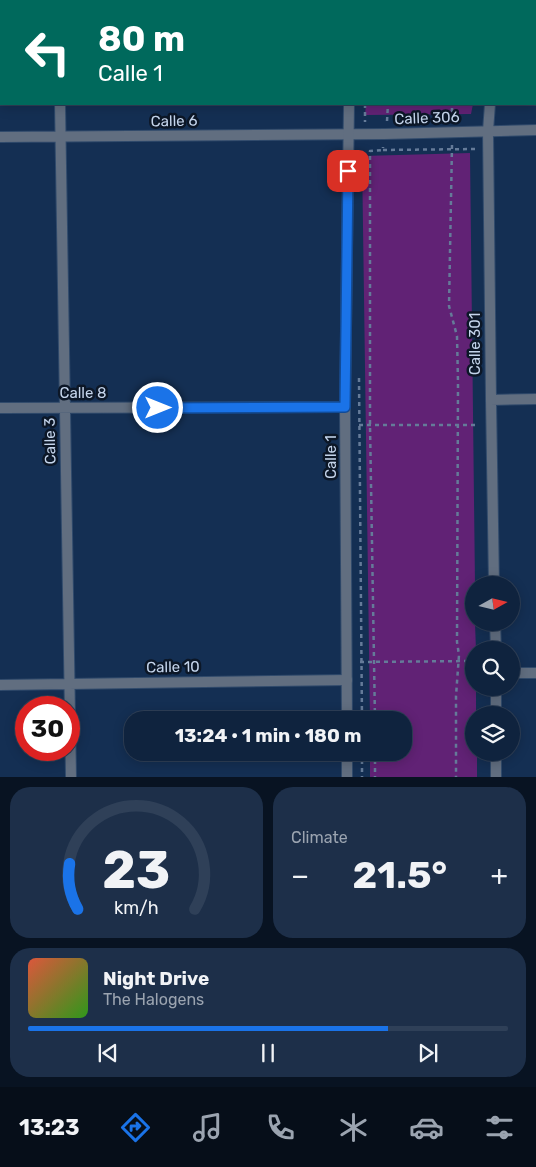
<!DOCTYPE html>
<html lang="en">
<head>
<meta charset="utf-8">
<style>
  :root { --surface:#0f233e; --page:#1d2f49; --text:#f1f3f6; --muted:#9ba4b0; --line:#2f4058; --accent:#1a73e8 }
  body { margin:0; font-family:Rubik,sans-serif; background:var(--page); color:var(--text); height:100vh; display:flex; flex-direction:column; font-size:19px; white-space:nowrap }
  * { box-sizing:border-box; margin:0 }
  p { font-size:16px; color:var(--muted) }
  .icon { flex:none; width:28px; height:28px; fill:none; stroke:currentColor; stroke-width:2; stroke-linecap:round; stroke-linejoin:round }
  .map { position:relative; height:777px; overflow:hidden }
  .sheet { display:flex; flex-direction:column; gap:10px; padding:10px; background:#081322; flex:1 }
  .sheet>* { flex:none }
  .guide { position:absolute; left:0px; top:0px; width:536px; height:105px; box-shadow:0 2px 12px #0003,0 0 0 1px var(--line); background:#00695c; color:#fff; overflow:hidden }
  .needle { width:32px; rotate:82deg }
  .controls { position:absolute; left:465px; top:576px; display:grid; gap:10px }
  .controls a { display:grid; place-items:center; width:55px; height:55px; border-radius:50%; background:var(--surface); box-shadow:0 2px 12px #0003,0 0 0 1px var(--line); font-size:25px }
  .speed { position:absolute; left:15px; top:696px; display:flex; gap:10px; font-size:25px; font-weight:700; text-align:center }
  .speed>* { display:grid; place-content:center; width:65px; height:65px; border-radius:50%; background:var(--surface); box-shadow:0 2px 12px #0003,0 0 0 1px var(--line); line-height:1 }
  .speed .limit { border:8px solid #d22; background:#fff; color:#111 }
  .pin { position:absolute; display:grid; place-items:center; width:42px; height:42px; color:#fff; margin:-21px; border-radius:10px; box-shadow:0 2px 8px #0006 }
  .me { position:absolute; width:55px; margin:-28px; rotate:90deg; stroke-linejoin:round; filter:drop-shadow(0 0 4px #0008) }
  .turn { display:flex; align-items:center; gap:18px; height:105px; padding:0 15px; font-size:22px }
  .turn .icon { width:65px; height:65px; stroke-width:2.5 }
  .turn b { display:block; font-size:35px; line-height:42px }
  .big { font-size:38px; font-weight:700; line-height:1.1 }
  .sheet .widget { flex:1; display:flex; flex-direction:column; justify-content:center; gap:8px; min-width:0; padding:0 18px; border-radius:20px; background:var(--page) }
  .sheet .dial { align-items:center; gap:0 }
  .dial svg { height:130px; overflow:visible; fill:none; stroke:var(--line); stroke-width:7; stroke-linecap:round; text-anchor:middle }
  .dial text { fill:var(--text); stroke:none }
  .song { display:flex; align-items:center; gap:15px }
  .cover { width:60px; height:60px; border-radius:8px; background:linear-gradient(135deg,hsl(10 70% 55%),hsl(110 70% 35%)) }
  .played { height:5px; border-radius:2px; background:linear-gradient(90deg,var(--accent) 75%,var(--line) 75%) }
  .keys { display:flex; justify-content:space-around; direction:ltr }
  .heat { display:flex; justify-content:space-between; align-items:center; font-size:28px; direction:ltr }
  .sheet .tiles { flex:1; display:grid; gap:10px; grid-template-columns:1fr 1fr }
  .widget:last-child { grid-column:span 2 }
  .trip { position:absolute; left:124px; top:711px; width:288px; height:50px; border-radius:20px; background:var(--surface); box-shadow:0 2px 12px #0003,0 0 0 1px var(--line); font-weight:700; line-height:50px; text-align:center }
  .tabs { display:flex; height:80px; justify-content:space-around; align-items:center; background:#060e19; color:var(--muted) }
  .tabs .icon { width:35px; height:35px }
  .tabs .current { color:var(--accent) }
  .tabs b { font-size:22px; color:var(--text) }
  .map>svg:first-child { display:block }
</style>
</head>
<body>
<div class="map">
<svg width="536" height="777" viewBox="0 0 536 777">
  <rect width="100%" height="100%" fill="#142f53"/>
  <!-- green -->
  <path fill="#612275" d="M376,0h120l-121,1z
    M366,104h107l-2,10 -106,1z
    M470,153l5,432 -1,37 1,1 1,27h-2v38h2v27h-2v37l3,1v24h-107v-24l32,-1v-32h-32l-8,-564z"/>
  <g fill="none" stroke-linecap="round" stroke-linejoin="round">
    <!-- minor casing -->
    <g stroke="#304a6b" stroke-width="12">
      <path id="minor" d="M59,0v1
        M496,1v-1
        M60,104l11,673
        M490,104l-2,27 3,269 3,185
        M0,137l385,-3 151,-4
        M491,400l45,-1
        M0,408l345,-1
        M495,622l1,28
        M511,673h25
        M0,685l347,-5
        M496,688v27
        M496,752v25"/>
    </g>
    <!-- tertiary casing -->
    <g stroke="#304a6b" stroke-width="12">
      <path id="tertiary" d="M350,1v-1
        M347,720l-2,-313 4,-303
        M347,777v-25"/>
    </g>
    <!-- path -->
    <path stroke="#657b99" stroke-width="2.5" stroke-dasharray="4 4" stroke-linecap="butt" d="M365,0v1
      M396,1v-1
      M460,1v-1
      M365,104v18
      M452,120v-16
      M387,121l1,-17
      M452,145l-3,161 8,30 1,46 -1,260 2,13 -3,41v81
      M383,150l93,-1
      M359,378l3,342
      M359,425h120
      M360,662l114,-1
      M375,720l-5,-295v-274l13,-1v-3
      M362,752v25
      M375,752v25"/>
    <!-- minor -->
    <use href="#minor" stroke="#616e80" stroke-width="10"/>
    <!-- tertiary -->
    <use href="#tertiary" stroke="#616e80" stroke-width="10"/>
  </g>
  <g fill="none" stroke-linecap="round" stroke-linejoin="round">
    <!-- route casing -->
    <g stroke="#114b97" stroke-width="12">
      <path id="route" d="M158,408l187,-1 3,-236"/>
    </g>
    <!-- route -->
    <use href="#route" stroke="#1a73e8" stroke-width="9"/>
  </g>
  <g text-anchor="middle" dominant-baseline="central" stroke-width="5" stroke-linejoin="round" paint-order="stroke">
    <!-- street labels -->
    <g font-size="15" fill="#c5d5ec" stroke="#0c1727">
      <text transform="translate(427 118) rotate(-2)">Calle 306</text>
      <text transform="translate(174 121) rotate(-1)">Calle 6</text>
      <text transform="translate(475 344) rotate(-90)">Calle 301</text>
      <text x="83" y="393">Calle 8</text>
      <text transform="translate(50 441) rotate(-91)">Calle 3</text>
      <text transform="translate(331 457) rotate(-90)">Calle 1</text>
      <text transform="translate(173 667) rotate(-1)">Calle 10</text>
    </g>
  </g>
</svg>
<div class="controls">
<a><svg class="needle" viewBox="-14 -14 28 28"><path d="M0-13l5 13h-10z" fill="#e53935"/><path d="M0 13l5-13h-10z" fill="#9ba4b0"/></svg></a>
<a><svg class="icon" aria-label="search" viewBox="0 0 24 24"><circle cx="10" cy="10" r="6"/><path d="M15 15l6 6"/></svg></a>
<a><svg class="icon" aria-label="layers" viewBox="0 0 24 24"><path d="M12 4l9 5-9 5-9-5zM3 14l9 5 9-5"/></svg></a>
</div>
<div class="speed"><div class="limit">30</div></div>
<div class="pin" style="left:348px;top:171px;background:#d93025"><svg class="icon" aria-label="arrive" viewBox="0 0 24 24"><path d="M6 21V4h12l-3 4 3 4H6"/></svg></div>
<svg class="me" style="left:158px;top:408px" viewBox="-20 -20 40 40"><circle r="17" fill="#1a73e8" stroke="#fff" stroke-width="3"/><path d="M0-11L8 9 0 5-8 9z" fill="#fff"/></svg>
<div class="trip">13:24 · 1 min · 180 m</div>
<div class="guide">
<div class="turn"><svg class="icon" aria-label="left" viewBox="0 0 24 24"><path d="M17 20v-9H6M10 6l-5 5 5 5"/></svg><div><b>80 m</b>Calle 1</div></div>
</div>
</div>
<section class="sheet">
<div class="tiles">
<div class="widget dial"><svg viewBox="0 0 100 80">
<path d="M14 69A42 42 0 1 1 86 69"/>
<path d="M14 69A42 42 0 0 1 9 41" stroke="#1a73e8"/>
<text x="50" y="56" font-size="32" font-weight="700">23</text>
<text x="50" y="72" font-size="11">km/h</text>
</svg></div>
<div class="widget"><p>Climate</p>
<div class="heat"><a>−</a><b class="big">21.5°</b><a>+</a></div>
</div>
<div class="widget">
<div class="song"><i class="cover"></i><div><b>Night Drive</b><p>The Halogens</p></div></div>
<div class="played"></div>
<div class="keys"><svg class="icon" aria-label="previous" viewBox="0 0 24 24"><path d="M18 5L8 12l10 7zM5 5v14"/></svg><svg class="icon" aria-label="pause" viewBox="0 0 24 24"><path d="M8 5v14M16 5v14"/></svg><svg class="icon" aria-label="next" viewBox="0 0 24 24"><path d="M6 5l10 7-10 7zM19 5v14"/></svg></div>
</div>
</div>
</section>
<nav class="tabs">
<b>13:23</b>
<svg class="icon current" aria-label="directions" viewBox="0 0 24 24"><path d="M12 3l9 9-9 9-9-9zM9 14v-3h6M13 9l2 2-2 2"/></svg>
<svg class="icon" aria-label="music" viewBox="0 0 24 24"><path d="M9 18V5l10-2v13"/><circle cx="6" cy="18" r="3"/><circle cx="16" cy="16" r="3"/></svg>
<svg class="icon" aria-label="phone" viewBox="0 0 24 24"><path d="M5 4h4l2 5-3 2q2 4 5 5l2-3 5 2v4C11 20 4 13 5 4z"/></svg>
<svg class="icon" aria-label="climate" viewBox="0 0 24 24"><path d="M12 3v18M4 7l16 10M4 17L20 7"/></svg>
<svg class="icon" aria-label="car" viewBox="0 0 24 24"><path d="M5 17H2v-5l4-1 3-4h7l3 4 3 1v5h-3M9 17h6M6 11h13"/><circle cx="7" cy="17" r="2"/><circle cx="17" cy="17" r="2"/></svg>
<svg class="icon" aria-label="filters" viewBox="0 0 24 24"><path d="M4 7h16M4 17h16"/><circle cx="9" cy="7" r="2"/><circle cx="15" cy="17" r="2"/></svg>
</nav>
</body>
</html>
